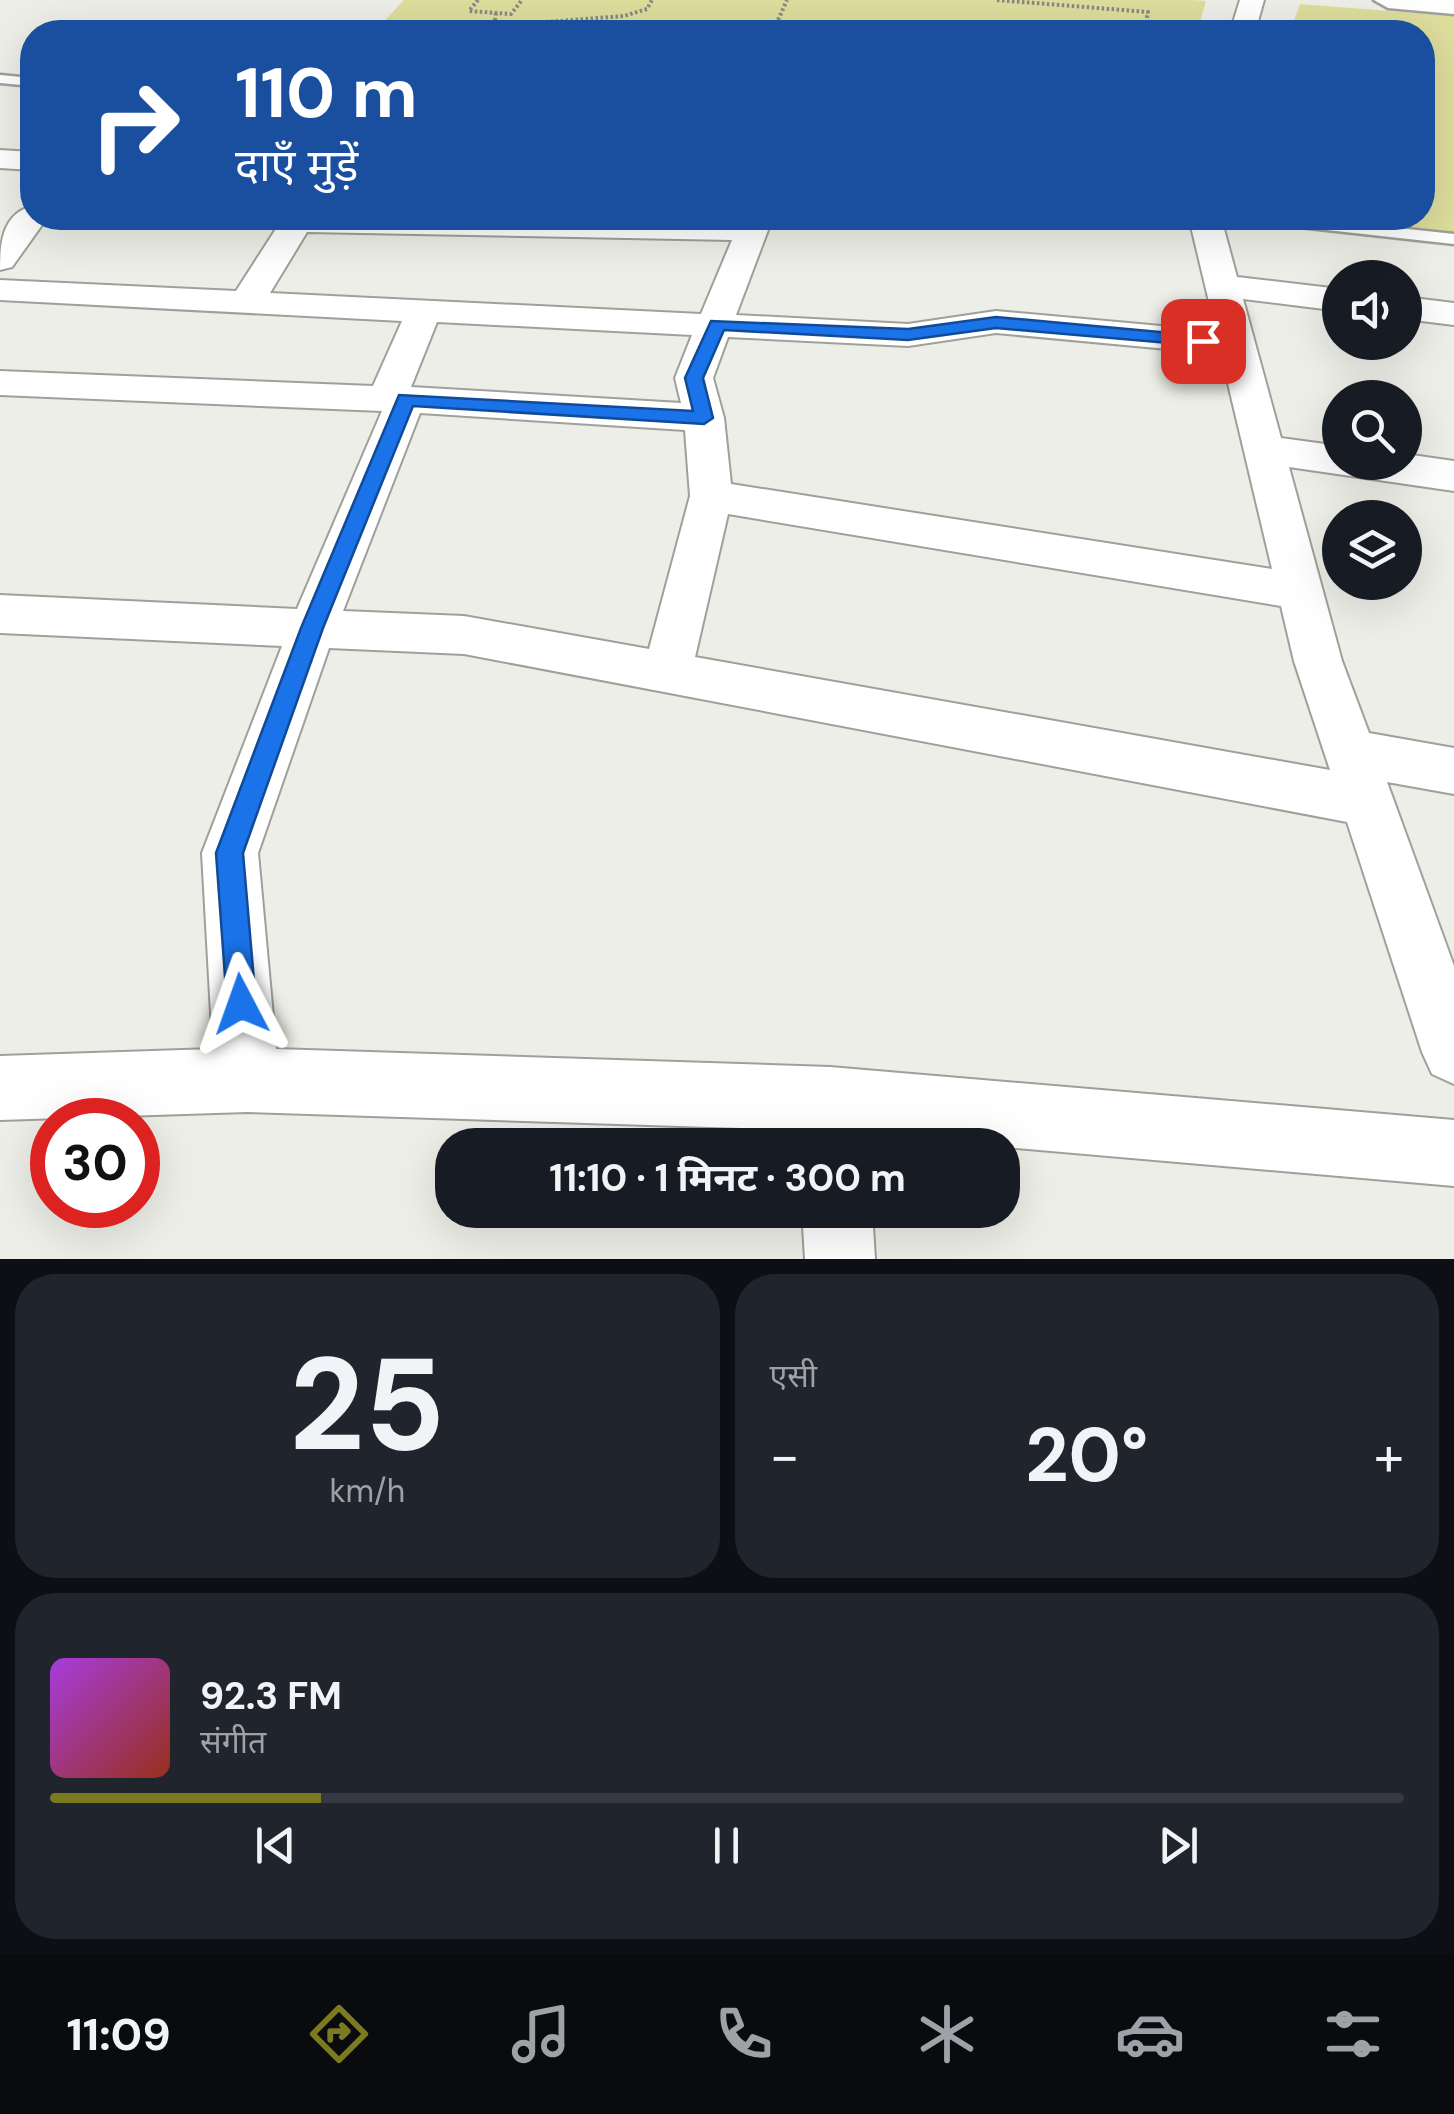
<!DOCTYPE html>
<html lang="hi">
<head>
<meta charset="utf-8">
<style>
  :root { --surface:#171b24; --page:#20242c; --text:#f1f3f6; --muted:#9ea1a6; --line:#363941; --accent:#7c7a21 }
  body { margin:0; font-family:"DM Sans","Noto Sans Devanagari",sans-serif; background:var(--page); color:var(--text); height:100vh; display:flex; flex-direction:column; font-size:38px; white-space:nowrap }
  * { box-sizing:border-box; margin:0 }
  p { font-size:32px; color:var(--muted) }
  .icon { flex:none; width:55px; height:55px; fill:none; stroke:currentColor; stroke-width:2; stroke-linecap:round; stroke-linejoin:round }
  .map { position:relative; height:1259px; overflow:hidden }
  .sheet { display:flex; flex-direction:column; gap:15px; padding:15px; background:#0d0f14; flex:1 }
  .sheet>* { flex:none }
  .guide { position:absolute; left:20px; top:20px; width:1415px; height:210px; border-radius:40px; box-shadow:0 10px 40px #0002; background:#1a4fa0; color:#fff; overflow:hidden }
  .fabs { position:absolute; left:1322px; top:260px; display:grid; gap:20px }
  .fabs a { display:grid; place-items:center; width:100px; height:100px; border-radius:50%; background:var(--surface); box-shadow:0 10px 40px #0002; font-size:50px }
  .speed { position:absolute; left:30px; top:1098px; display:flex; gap:20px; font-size:50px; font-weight:700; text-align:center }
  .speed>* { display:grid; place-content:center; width:130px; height:130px; border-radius:50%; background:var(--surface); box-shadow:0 10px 40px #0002; line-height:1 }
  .speed .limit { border:15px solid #d22; background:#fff; color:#111 }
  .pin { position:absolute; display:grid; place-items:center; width:85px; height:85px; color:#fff; margin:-42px; border-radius:20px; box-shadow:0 5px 15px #0006 }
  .me { position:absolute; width:110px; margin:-55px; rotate:356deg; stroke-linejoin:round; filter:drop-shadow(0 0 8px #0008) }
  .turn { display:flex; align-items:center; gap:35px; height:210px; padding:0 50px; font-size:45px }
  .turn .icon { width:130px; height:130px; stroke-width:2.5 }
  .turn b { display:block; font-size:70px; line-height:85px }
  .big { font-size:75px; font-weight:700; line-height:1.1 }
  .sheet .card { flex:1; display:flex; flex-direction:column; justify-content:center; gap:15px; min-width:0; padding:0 35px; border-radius:40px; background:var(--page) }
  .sheet .dial { align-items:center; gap:0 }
  .dial b { font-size:130px; line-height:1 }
  .song { display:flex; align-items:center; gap:30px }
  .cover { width:120px; height:120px; border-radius:15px; background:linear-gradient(135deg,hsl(280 70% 55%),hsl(10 70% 35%)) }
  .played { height:10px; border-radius:5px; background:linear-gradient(90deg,var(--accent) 20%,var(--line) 20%) }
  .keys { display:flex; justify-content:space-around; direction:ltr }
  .heat { display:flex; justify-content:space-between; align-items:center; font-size:55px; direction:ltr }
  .sheet .tiles { flex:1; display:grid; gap:15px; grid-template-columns:1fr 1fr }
  .card:last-child { grid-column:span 2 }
  .trip { position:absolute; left:435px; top:1128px; width:585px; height:100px; border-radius:40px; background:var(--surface); box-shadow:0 10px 40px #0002; font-weight:700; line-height:100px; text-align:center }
  .dock { display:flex; height:160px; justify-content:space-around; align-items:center; background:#090b0e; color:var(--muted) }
  .dock .icon { width:70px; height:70px }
  .dock .selected { color:var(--accent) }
  .dock b { font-size:45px; color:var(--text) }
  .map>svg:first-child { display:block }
</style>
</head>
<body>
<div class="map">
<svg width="1454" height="1259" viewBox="0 0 1454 1259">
  <rect width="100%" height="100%" fill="#eeeee8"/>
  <!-- green -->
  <path fill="#dddd9c" d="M404,0h787l15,1 -9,31h-823z
    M1300,4l154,12v223l-179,-21h147v-186h-132z"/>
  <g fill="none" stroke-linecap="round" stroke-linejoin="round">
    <!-- lane casing -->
    <g stroke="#a0a09a" stroke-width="5">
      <path id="lane" d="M0,75l32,3v8l-32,-3z
        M1255,218h50l149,16v10l-191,-21z"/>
    </g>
    <!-- street casing -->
    <g stroke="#a0a09a" stroke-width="4">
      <path id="street" d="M1240,0h24l-9,32h-25z
        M0,150l32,2v18l-32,-2z
        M32,206v12h15l-35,49 -12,3c0,-26 2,-56 32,-64z
        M283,218l469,2 12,3 4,7 -32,85 172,9 88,-13 220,20 -27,-113h32l16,59 103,12v22l-97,-12 38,139 59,8v16h65v-8l49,7v30l-165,-24 53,194 27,72 85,15v46l-67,-12 67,184v118l-22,-10 -10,-22 -75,-230 -883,-168 -135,-6 -71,205 18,196 554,18 624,53v66l-589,-51 1,10h-66l-1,-15 -552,-18 -247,8v-64l213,-7 -11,-196 80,-207 -282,-13v-38l297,14 85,-198 -382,-16v-24l373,15 29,-65 -402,-21v-20l236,11zM307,232l425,8 -31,74 -431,-21zM437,322l255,13 -17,43 6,25 -270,-16zM996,333l225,21 51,215 -541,-85 -7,-66 -11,-40 15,-41 180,9zM420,413l265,17 5,66 -41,153 -185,-33 -121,-5zM728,514l553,92 13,55 36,109 -635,-113z
        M1405,297l49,6v22l-49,-6z
        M802,1210h70l3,49h-70z"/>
    </g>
    <!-- highway casing -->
    <g stroke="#a0a09a" stroke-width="5">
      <path id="highway" d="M1374,0h80v14l-66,-6z"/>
    </g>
    <!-- path -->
    <path stroke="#888884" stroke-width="4" stroke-dasharray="2.5 2.5" stroke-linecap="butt" d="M478,0l-9,11 42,3 11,-14
      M997,0l151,12 -4,20
      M496,13l-2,13 130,-10 23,-7 5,-9
      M774,29l13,-29
      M754,32l13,-3 22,3"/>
    <!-- lane -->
    <use href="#lane" fill="#fff" fill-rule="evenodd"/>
    <!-- street -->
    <use href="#street" fill="#fff" fill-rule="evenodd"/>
    <!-- highway -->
    <use href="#highway" fill="#fff" fill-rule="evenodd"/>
  </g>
  <!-- route -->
  <path fill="#1a73e8" stroke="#114b97" stroke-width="2.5" d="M996,317l207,19 9,5 -9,5 -207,-18 -88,12 -184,-10 -21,48 10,40 -9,6 -291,-18 -90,222 -80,225 13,151 -4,10 -11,5 -10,-5 -4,-10 -11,-151 85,-225 98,-233 294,16 -8,-33 26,-57 197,8z"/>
</svg>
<div class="fabs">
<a><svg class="icon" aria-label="sound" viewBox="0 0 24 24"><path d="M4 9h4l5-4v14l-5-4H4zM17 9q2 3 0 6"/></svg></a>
<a><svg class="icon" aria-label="search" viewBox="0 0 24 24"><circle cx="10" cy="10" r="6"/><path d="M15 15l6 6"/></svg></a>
<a><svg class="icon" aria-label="layers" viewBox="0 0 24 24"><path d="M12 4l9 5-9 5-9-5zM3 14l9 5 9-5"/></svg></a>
</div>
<div class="speed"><div class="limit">30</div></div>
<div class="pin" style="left:1203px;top:341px;background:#d93025"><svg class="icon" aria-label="arrive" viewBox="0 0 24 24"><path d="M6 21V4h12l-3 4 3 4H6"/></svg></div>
<svg class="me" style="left:241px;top:1004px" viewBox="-20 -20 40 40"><path d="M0-17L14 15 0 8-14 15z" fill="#1a73e8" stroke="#fff" stroke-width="4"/></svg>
<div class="trip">11:10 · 1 मिनट · 300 m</div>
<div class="guide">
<div class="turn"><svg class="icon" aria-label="right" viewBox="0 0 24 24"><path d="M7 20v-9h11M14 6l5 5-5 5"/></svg><div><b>110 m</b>दाएँ मुड़ें</div></div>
</div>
</div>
<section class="sheet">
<div class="tiles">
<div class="card dial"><b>25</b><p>km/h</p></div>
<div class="card"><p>एसी</p>
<div class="heat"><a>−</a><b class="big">20°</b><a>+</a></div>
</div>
<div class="card">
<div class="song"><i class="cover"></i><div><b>92.3 FM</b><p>संगीत</p></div></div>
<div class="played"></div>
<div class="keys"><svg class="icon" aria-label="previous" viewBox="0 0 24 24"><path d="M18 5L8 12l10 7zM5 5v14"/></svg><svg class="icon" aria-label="pause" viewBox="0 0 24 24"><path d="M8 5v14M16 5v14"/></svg><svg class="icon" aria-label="next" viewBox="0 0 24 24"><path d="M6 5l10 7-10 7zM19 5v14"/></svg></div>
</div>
</div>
</section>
<nav class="dock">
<b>11:09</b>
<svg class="icon selected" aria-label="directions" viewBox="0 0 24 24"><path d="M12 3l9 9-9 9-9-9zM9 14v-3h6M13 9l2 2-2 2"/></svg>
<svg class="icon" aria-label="music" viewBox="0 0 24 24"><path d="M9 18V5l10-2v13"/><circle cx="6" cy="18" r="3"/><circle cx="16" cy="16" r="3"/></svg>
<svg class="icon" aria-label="phone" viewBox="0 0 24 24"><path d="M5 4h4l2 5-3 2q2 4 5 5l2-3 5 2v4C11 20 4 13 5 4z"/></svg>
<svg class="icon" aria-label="climate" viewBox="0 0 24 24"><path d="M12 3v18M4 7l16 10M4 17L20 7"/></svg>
<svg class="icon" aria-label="car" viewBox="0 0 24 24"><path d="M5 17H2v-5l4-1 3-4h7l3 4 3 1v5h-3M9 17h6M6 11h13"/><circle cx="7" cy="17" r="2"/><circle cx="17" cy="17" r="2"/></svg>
<svg class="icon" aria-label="filters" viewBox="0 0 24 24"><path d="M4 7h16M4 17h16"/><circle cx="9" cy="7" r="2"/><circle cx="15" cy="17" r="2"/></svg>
</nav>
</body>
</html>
